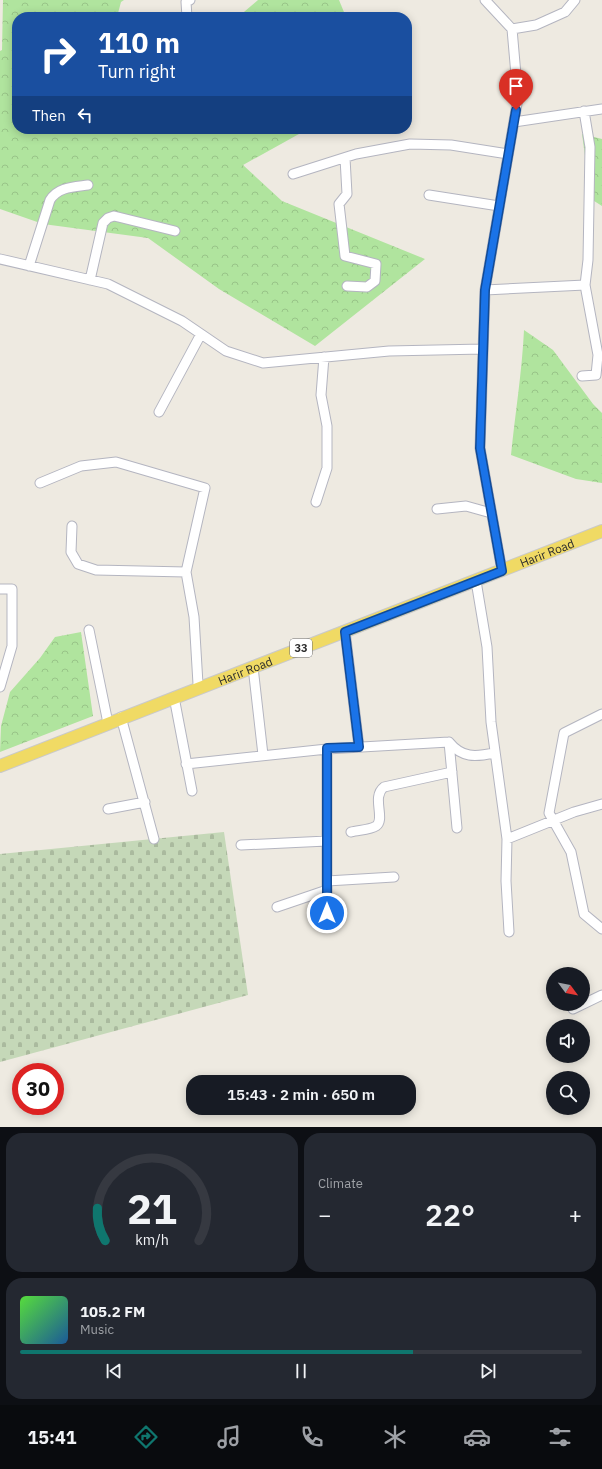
<!DOCTYPE html>
<html lang="en">
<head>
<meta charset="utf-8">
<style>
  :root { --surface:#171b24; --page:#242831; --text:#f1f3f6; --muted:#9ea1a6; --line:#363941; --accent:#0f766e }
  body { margin:0; font-family:"IBM Plex Sans",sans-serif; background:var(--page); color:var(--text); height:100vh; display:flex; flex-direction:column; font-size:15px; white-space:nowrap }
  * { box-sizing:border-box; margin:0 }
  p { font-size:13px; color:var(--muted) }
  .icon { flex:none; width:22px; height:22px; fill:none; stroke:currentColor; stroke-width:2; stroke-linecap:round; stroke-linejoin:round }
  .map { position:relative; height:1127px; overflow:hidden }
  .sheet { display:flex; flex-direction:column; gap:6px; padding:6px; background:#0d0f14; flex:1 }
  .sheet>* { flex:none }
  .top-card { position:absolute; left:12px; top:12px; width:400px; height:122px; border-radius:16px; box-shadow:0 2px 10px #0003; background:#1a4fa0; color:#fff; overflow:hidden }
  .needle { width:26px; rotate:122deg }
  .buttons { position:absolute; left:546px; top:967px; display:grid; gap:8px }
  .buttons a { display:grid; place-items:center; width:44px; height:44px; border-radius:50%; background:var(--surface); box-shadow:0 2px 10px #0003; font-size:20px }
  .speed { position:absolute; left:12px; top:1063px; display:flex; gap:8px; font-size:20px; font-weight:700; text-align:center }
  .speed>* { display:grid; place-content:center; width:52px; height:52px; border-radius:50%; background:var(--surface); box-shadow:0 2px 10px #0003; line-height:1 }
  .speed .limit { border:6px solid #d22; background:#fff; color:#111 }
  .pin { position:absolute; display:grid; place-items:center; width:34px; height:34px; color:#fff; margin:-41px -17px; border-radius:50% 50% 50% 0; rotate:-45deg; box-shadow:0 0 4px #0007 }
  .pin .icon { rotate:45deg }
  .me { position:absolute; width:44px; margin:-22px; rotate:0deg; stroke-linejoin:round; filter:drop-shadow(0 0 3px #0008) }
  .turn { display:flex; align-items:center; gap:14px; height:84px; padding:0 20px; font-size:18px }
  .turn .icon { width:52px; height:52px; stroke-width:2.5 }
  .turn b { display:block; font-size:28px; line-height:34px }
  .then { display:flex; align-items:center; height:38px; padding:0 20px; background:#0003; gap:8px; font-size:15px }
  .big { font-size:30px; font-weight:600; line-height:1.1 }
  .sheet .widget { flex:1; display:flex; flex-direction:column; justify-content:center; gap:6px; min-width:0; padding:0 14px; border-radius:16px; background:var(--page) }
  .sheet .dial { align-items:center; gap:0 }
  .dial svg { height:104px; overflow:visible; fill:none; stroke:var(--line); stroke-width:7; stroke-linecap:round; text-anchor:middle }
  .dial text { fill:var(--text); stroke:none }
  .song { display:flex; align-items:center; gap:12px }
  .cover { width:48px; height:48px; border-radius:6px; background:linear-gradient(135deg,hsl(110 70% 55%),hsl(210 70% 35%)) }
  .played { height:4px; border-radius:2px; background:linear-gradient(90deg,var(--accent) 70%,var(--line) 70%) }
  .keys { display:flex; justify-content:space-around; direction:ltr }
  .heat { display:flex; justify-content:space-between; align-items:center; font-size:22px; direction:ltr }
  .sheet .tiles { flex:1; display:grid; gap:6px; grid-template-columns:1fr 1fr }
  .widget:last-child { grid-column:span 2 }
  .trip { position:absolute; left:186px; top:1075px; width:230px; height:40px; border-radius:16px; background:var(--surface); box-shadow:0 2px 10px #0003; font-weight:600; line-height:40px; text-align:center }
  .tab-bar { display:flex; height:64px; justify-content:space-around; align-items:center; background:#090b0e; color:var(--muted) }
  .tab-bar .icon { width:28px; height:28px }
  .tab-bar .current { color:var(--accent) }
  .tab-bar b { font-size:18px; color:var(--text) }
  .map>svg:first-child { display:block }
</style>
</head>
<body>
<div class="map">
<svg width="602" height="1127" viewBox="0 0 602 1127">
  <defs>
    <pattern id="forest-crowns" width="20" height="18" patternUnits="userSpaceOnUse"><rect width="20" height="18" fill="#b0e49e"/><path d="M2 6a3 3 0 1 1 6 0M12 15a3 3 0 1 1 6 0" fill="none" stroke="#98c488"/></pattern>
    <pattern id="cemetery-stones" width="16" height="16" patternUnits="userSpaceOnUse"><rect width="16" height="16" fill="#c5d8b8"/><path d="M2 7V4a2 2 0 0 1 4 0v3zM10 15v-3a2 2 0 0 1 4 0v3z" fill="#aaba9e"/></pattern>
  </defs>
  <rect width="100%" height="100%" fill="#eeeae1"/>
  <!-- forest -->
  <path fill="url(#forest-crowns)" d="M3,0h121l-3,2 -4,15h-100v112h291l-65,36 39,36 143,58 -110,87 -96,-57 -71,-51 -105,-14 -43,-15v-158l2,-1z
    M258,0h81l7,17h-108z
    M582,134l20,5v67l-11,-7z
    M524,330l29,20 40,54 9,9v70l-26,-4 -65,-24c4,-41 11,-83 13,-125z
    M81,632l12,84 -93,36 1,-26 9,-34 30,-34 15,-21z"/>
  <!-- cemetery -->
  <path fill="url(#cemetery-stones)" d="M224,832l24,163 -248,67v-208z"/>
  <g fill="none" stroke-linecap="round" stroke-linejoin="round">
    <!-- minor casing -->
    <g stroke="#b4b5c0" stroke-width="11">
      <path id="minor" d="M485,0l27,29 6,69 -33,192 -5,158 22,123
        M187,17l-1,-15 4,-2
        M512,29l24,-4 29,-13 10,-12
        M514,122l88,-13
        M345,158l2,36 -8,10 6,52 31,8 -1,17 -8,6 -20,-1
        M293,174l63,-20 54,-10 41,1 57,9
        M429,195l70,11
        M0,259l108,25 74,37 44,30 37,12 126,-12 94,-2
        M29,266l21,-66c8,-13 23,-13 38,-15
        M90,280l13,-57 5,-5 6,-2 61,15
        M485,290l100,-5 3,-25 2,-113 -6,-36
        M582,376l14,-1 2,-20 -13,-70
        M159,412l42,-78
        M40,483l41,-17 35,-4 89,26 -19,84
        M316,502l11,-34v-42l-6,-31 3,-38
        M437,509l29,-3 25,7
        M72,526l-1,26 7,12 18,6 90,2 8,45 4,67 3,3
        M476,581l11,66 4,75 16,117 -1,42 3,51
        M0,589h12v57l-12,41
        M89,630l19,93
        M345,631l14,116
        M253,667l10,88
        M174,697l18,94
        M602,714l-38,19 -15,80 22,39 13,62 18,15
        M121,717l33,122
        M449,742l8,86
        M449,742c13,16 26,15 45,11
        M186,764l141,-15 122,-7
        M108,809l37,-7
        M351,832c7,-2 19,-2 25,-6 10,-7 -5,-29 8,-39l68,-15
        M507,839l67,-27 28,-8
        M241,845l86,-4
        M327,881l67,-4
        M277,907l50,-17
        M327,913v-164
        M573,1009l29,-14"/>
    </g>
    <!-- major casing -->
    <g stroke="#c9c9c9" stroke-width="14">
      <g id="major">
        <path id="s1" d="M0,766l602,-235"/>
      </g>
    </g>
    <!-- minor -->
    <use href="#minor" stroke="#fff" stroke-width="9"/>
    <!-- major -->
    <use href="#major" stroke="#f0da64" stroke-width="12"/>
  </g>
  <g fill="none" stroke-linecap="round" stroke-linejoin="round">
    <!-- route casing -->
    <g stroke="#114b97" stroke-width="10">
      <path id="route" d="M327,913v-165l32,-1 -14,-115 157,-61 -22,-123 5,-158 31,-180"/>
    </g>
    <!-- route -->
    <use href="#route" stroke="#1a73e8" stroke-width="7"/>
  </g>
  <g text-anchor="middle" dominant-baseline="central" stroke-width="3.5" stroke-linejoin="round" paint-order="stroke">
    <!-- shield labels -->
    <rect fill="#fff" stroke="#6d6d6d" stroke-width="1" x="290" y="639" width="22" height="18" rx="3"/>
    <g font-size="11" font-weight="bold" fill="#2e2e2e">
      <text x="301" y="648">33</text>
    </g>
    <!-- street labels -->
    <g font-size="12" fill="#2e2e2e" stroke="#fff">
      <text stroke="none"><textPath href="#s1" startOffset="587">Harir Road</textPath></text>
      <text stroke="none"><textPath href="#s1" startOffset="263">Harir Road</textPath></text>
    </g>
  </g>
</svg>
<div class="buttons">
<a><svg class="needle" viewBox="-14 -14 28 28"><path d="M0-13l5 13h-10z" fill="#e53935"/><path d="M0 13l5-13h-10z" fill="#9ea1a6"/></svg></a>
<a><svg class="icon" aria-label="sound" viewBox="0 0 24 24"><path d="M4 9h4l5-4v14l-5-4H4zM17 9q2 3 0 6"/></svg></a>
<a><svg class="icon" aria-label="search" viewBox="0 0 24 24"><circle cx="10" cy="10" r="6"/><path d="M15 15l6 6"/></svg></a>
</div>
<div class="speed"><div class="limit">30</div></div>
<div class="pin" style="left:516px;top:110px;background:#d93025"><svg class="icon" aria-label="arrive" viewBox="0 0 24 24"><path d="M6 21V4h12l-3 4 3 4H6"/></svg></div>
<svg class="me" style="left:327px;top:913px" viewBox="-20 -20 40 40"><circle r="17" fill="#1a73e8" stroke="#fff" stroke-width="3"/><path d="M0-11L8 9 0 5-8 9z" fill="#fff"/></svg>
<div class="trip">15:43 · 2 min · 650 m</div>
<div class="top-card">
<div class="turn"><svg class="icon" aria-label="right" viewBox="0 0 24 24"><path d="M7 20v-9h11M14 6l5 5-5 5"/></svg><div><b>110 m</b>Turn right</div></div>
<div class="then">Then<svg class="icon" aria-label="left" viewBox="0 0 24 24"><path d="M17 20v-9H6M10 6l-5 5 5 5"/></svg></div>
</div>
</div>
<section class="sheet">
<div class="tiles">
<div class="widget dial"><svg viewBox="0 0 100 80">
<path d="M14 69A42 42 0 1 1 86 69"/>
<path d="M14 69A42 42 0 0 1 8 44" stroke="#0f766e"/>
<text x="50" y="56" font-size="32" font-weight="700">21</text>
<text x="50" y="72" font-size="11">km/h</text>
</svg></div>
<div class="widget"><p>Climate</p>
<div class="heat"><a>−</a><b class="big">22°</b><a>+</a></div>
</div>
<div class="widget">
<div class="song"><i class="cover"></i><div><b>105.2 FM</b><p>Music</p></div></div>
<div class="played"></div>
<div class="keys"><svg class="icon" aria-label="previous" viewBox="0 0 24 24"><path d="M18 5L8 12l10 7zM5 5v14"/></svg><svg class="icon" aria-label="pause" viewBox="0 0 24 24"><path d="M8 5v14M16 5v14"/></svg><svg class="icon" aria-label="next" viewBox="0 0 24 24"><path d="M6 5l10 7-10 7zM19 5v14"/></svg></div>
</div>
</div>
</section>
<nav class="tab-bar">
<b>15:41</b>
<svg class="icon current" aria-label="directions" viewBox="0 0 24 24"><path d="M12 3l9 9-9 9-9-9zM9 14v-3h6M13 9l2 2-2 2"/></svg>
<svg class="icon" aria-label="music" viewBox="0 0 24 24"><path d="M9 18V5l10-2v13"/><circle cx="6" cy="18" r="3"/><circle cx="16" cy="16" r="3"/></svg>
<svg class="icon" aria-label="phone" viewBox="0 0 24 24"><path d="M5 4h4l2 5-3 2q2 4 5 5l2-3 5 2v4C11 20 4 13 5 4z"/></svg>
<svg class="icon" aria-label="climate" viewBox="0 0 24 24"><path d="M12 3v18M4 7l16 10M4 17L20 7"/></svg>
<svg class="icon" aria-label="car" viewBox="0 0 24 24"><path d="M5 17H2v-5l4-1 3-4h7l3 4 3 1v5h-3M9 17h6M6 11h13"/><circle cx="7" cy="17" r="2"/><circle cx="17" cy="17" r="2"/></svg>
<svg class="icon" aria-label="filters" viewBox="0 0 24 24"><path d="M4 7h16M4 17h16"/><circle cx="9" cy="7" r="2"/><circle cx="15" cy="17" r="2"/></svg>
</nav>
</body>
</html>
